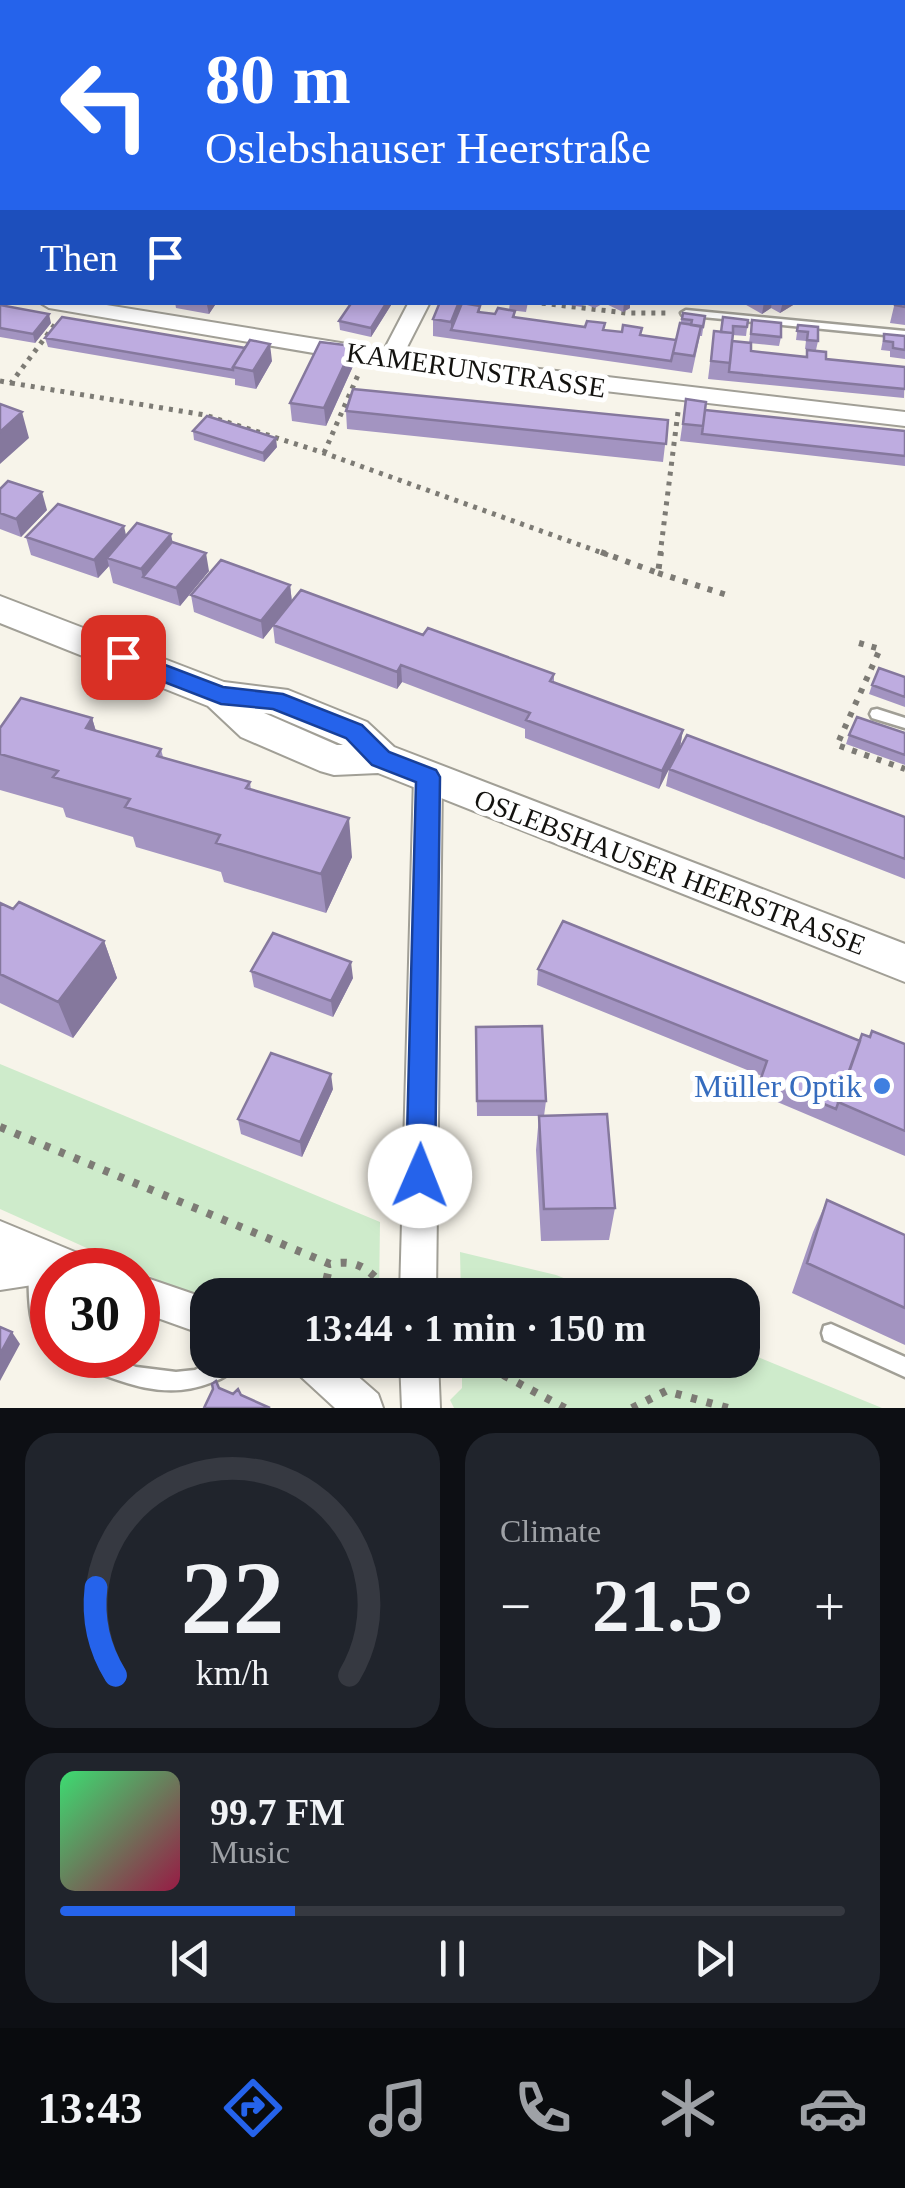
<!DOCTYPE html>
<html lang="en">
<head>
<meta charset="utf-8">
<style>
  :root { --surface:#171b24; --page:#20242c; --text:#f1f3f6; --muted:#9ea1a6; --line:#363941; --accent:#2563eb }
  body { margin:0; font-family:"Times New Roman",serif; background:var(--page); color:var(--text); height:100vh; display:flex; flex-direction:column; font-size:38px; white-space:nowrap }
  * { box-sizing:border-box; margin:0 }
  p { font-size:32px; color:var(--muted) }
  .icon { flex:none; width:55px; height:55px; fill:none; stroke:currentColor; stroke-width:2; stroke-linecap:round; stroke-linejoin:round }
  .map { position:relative; height:1408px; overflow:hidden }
  .panel { display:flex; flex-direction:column; gap:25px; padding:25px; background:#0d0f14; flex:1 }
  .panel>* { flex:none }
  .banner { position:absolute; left:0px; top:0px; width:905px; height:305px; box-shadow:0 5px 15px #0003; background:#2563eb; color:#fff; overflow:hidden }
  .speed { position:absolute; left:30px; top:1248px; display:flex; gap:20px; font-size:50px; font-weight:700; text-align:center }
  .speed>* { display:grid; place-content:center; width:130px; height:130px; border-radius:50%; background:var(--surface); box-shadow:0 5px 15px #0003; line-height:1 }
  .speed .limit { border:15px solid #d22; background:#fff; color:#111 }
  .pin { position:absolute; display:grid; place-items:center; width:85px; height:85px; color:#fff; margin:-42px; border-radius:20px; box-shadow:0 5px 15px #0006 }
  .me { position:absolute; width:110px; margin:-55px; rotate:1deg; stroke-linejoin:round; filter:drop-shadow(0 0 8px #0008) }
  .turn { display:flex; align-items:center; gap:35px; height:210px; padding:0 40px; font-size:45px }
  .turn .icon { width:130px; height:130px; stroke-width:2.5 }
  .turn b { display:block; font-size:70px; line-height:85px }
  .then { display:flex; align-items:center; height:95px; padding:0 40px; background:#0003; gap:20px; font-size:38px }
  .big { font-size:75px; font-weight:600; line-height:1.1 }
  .panel .widget { flex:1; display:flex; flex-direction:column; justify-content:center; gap:15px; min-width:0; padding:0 35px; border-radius:30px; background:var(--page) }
  .panel .dial { align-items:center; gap:0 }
  .dial svg { height:260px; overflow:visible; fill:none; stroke:var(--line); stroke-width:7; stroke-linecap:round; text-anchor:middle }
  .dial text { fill:var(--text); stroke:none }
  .song { display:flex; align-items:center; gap:30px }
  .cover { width:120px; height:120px; border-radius:15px; background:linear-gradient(135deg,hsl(140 70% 55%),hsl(340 70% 35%)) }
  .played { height:10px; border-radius:5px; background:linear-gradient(90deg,var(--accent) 30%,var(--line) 30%) }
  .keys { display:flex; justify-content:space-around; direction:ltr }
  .heat { display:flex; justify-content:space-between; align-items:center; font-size:55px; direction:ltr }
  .panel .tiles { flex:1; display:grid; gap:25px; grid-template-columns:1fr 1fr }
  .widget:last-child { grid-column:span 2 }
  .trip { position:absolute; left:190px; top:1278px; width:570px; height:100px; border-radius:30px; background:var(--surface); box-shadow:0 5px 15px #0003; font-weight:600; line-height:100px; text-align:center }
  .menu { display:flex; height:160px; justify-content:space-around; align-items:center; background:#090b0e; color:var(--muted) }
  .menu .icon { width:70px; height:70px }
  .menu .active { color:var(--accent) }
  .menu b { font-size:45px; color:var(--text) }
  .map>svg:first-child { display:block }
</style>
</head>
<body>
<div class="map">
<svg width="905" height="1408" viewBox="0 0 905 1408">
  <rect width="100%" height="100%" fill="#f7f4ea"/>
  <!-- green -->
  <path fill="#ceebcb" d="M0,1064l380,158 -1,73h-171l-1,7 -207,-93z
    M460,1252l96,23 50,20h-145z
    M743,1351l139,57h-428l-4,-8 12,-12v-28h280z"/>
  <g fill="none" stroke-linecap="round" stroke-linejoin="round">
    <!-- service casing -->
    <g stroke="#a19f96" stroke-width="5">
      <path id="service" d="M686,310l219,21v6l-223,-22 -1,-2z
        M877,709l28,9v10l-33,-10 -2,-4 2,-4z
        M37,1260l6,3 3,6 6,55v24c-27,-14 -22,-52 -24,-79l3,-6z
        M831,1324l74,33v20l-81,-37 -2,-7 2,-7z
        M70,1355h33l33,12 40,5 19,-2 20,-10h25c-5,12 -18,19 -30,23 -48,19 -94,-3 -138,-21z"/>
    </g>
    <!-- minor casing -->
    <g stroke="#a19f96" stroke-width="4">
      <path id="minor" d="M487,0h22l1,2h-21z
        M817,0h16l1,2h-16z
        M902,175l3,1v12l-3,-1z
        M0,288h2v12h-2z
        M39,302h49l296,48 25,-48h21l-26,51 501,59v14l-515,-60 -341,-58z
        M428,766l10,3 4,8 -6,518h-36l14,-518 4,-8z
        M0,1221l87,36 5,13h-40v12l-52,8z
        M138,1275l70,24v37l-70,-25z
        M291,1360h48l39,34 5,14h-48l-38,-35z
        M400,1360h38l2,48h-38z"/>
    </g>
    <!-- secondary casing -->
    <g stroke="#a19f96" stroke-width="4">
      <path id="secondary" d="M0,596l224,86 64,8 79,32 27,25 511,197v38l-527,-209 -44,2 -14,-4 -79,-34 -33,-31 -208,-83zM264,713l7,1 72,31h-6z"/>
    </g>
    <!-- path-far3 -->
    <path stroke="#7d7b75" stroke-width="4" stroke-dasharray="4 5" stroke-linecap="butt" d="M628,0l6,2"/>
    <!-- path-far2 -->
    <path stroke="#7d7b75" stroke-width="5" stroke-dasharray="4 6" stroke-linecap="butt" d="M532,302l94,11h44
      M0,381l11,2 45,-60
      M11,383l194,32 119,38 284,102
      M324,453l34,-78
      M660,555l18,-143"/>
    <!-- path-far1 -->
    <path stroke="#7d7b75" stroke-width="6" stroke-dasharray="5 8" stroke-linecap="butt" d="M601,552l57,21 3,-21
      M658,573l69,22
      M859,643l21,6 -43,96 68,24"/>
    <!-- path -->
    <path stroke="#7d7b75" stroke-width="8" stroke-dasharray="6 10" stroke-linecap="butt" d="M0,1127l330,137c26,-5 38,4 55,24
      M323,1295l7,-31
      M475,1360l90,48
      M632,1408l34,-17 62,17"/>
    <!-- service -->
    <use href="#service" fill="#fff" fill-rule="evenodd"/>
    <!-- minor -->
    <use href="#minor" fill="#fff" fill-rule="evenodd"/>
    <!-- secondary -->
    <use href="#secondary" fill="#fff" fill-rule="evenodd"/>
  </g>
  <!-- wall -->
  <path fill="#a394c1" d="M0,0h45l-6,2h-37v6l-2,-1z
    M402,0h84l6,2h-84z
    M529,0h86l7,2h-86z
    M858,0h30l-1,2h-28z
    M902,123l3,1v38l-3,-1z
    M902,185l3,2v42l-3,-1z
    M905,280v45l-15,-2 5,-21z
    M175,302h42l-8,12 -33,-6z
    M393,302l-22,35 -31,-7 -1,-9 12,-17 -5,-1z
    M510,302h18l-2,10 -17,-2z
    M549,302h81v6l-7,4 -19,-9 -9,5 -13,-5v4z
    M741,302h57l-18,11 -9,-5 -9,6z
    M462,304l18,2v6l15,2 20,-3v6l161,23 7,-27 22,3 -3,20h-2l-8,37 -259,-37v-17z
    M0,305l51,18 -16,20 -35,-6z
    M748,320l-2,16 -14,-1v6l19,10 55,6 1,-7 19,9 79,8 -1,31 -196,-19 6,-48 7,1z
    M752,320l29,17 -2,9 -30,-3z
    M798,325l20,16 -2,9 -11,-1 1,-8 -10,-1z
    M884,334l21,2v23l-15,-2v-6l-9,-1z
    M45,338l227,23 -16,28 -21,-4v-6l-187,-32z
    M353,346l1,18 -28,62 -34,-5 -2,-18z
    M686,399l19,11 200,21v35l-225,-25z
    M346,411l322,9 -5,42 -316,-33z
    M193,431l84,16 -13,15 -70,-22z
    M0,489l47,21 -26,27 -21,-8z
    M127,536l45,6 37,29 -29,35 -67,-23 -4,-17 -11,12 -67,-23 -5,-18z
    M290,585l2,17 131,33 131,39v9l129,47 -3,17 -21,42 -134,-51v-9l-123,-47 -5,7 -122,-46 -2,-17 -10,13 -69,-27 -3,-17z
    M905,677v30l-36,-13 3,-9z
    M92,718l4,13 65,18 2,8 87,25 1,8 101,67 -26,56 -102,-31 -3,-10 -85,-25 -3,-10 -67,-20 -3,-9 -63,-18v-62z
    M905,733v32l-59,-21 3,-9z
    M669,769l236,48v62l-239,-93z
    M0,903l104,38 13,37 -44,60 -73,-35z
    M538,969l322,72 10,-4 35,7v112l-149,-63 6,-17 -225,-91z
    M251,971l102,7 -20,39 -79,-30z
    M476,1042l70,59 -2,15 71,92 -6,32 -68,1 -5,-91 3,-34h-62z
    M333,1089l-31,68 -61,-23 -3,-15z
    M827,1200l78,35v110l-113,-52 21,-61z"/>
  <!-- shaded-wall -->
  <path fill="#85789d" d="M10,0h35l-6,2h-28z
    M169,0h20l-6,2h-20z
    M209,302h8l-8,12 -2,-9z
    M387,302h6l-22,35v-9z
    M459,302h3v10l-11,18v9v-17z
    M630,302v6l-7,4 1,-9z
    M764,302h8l-1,6 -9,6z
    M783,302h15l-18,11z
    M49,314l2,9 -16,20 -2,-9z
    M270,344l2,17 -16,28 -3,-18z
    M353,346l1,18 -28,62 -2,-18z
    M22,412l7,26 -29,26v-32z
    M276,438l1,9 -13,15 -1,-9z
    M42,492l5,18 -26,27 -5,-18z
    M124,526l4,18 -21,14 2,8 -11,12 -4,-18z
    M171,534l5,26 -33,17 -2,-8z
    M206,553l3,18 -29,35 -4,-18z
    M290,585l2,18 -29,36 -2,-18z
    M401,665l1,17 -5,7v-17z
    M92,718l12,41 -18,-31z
    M683,730l-3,17 -21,42 3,-18z
    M349,818l3,39 -26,56 -5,-39z
    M104,941l13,37 -44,60 -15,-36z
    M351,962l2,16 -20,39 -2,-16z
    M331,1074l2,15 -31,68 -2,-15z
    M12,1332l8,12 -20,37v-27z"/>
  <!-- building -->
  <path fill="#beace0" stroke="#85789d" stroke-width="2.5" d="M133,0h36l-6,2h-36z
    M210,0h44l3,1 -53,1z
    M440,0h46l6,2h-46z
    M570,0h45l7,2h-45z
    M774,0h25l1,2h-26z
    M2,57v17l-2,1v-17z
    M2,103v18l-2,1v-18z
    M902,123l3,1v19l-3,-1z
    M2,167v28l-2,2v-28z
    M902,185l3,2v23l-3,-1z
    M2,232v34l-2,2v-34z
    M902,279l3,1v27l-10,-2v-3h7z
    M352,302h35l-16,26 -32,-7z
    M440,302h19l-8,20 -18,-3z
    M462,303l18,3 -2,6 17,2 3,-6 17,3 -2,6 72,10 2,-6 18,2 -2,7 19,2 1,-7 19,3 -2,7 36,5 -5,21 -220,-31z
    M0,305l49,9 -16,20 -33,-6z
    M683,313l22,3 -2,11 -12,-2 1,-5 -10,-1z
    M62,317l183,31 -12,19v3l-188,-32z
    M723,317l25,3 -1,7 -14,-1v7l-12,-1z
    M752,320l29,3v14l-30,-3z
    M680,323l21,3 -7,30 -21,-3z
    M798,325l20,2v14l-11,-1 1,-8 -11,-1z
    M714,331l19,2 -3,30 -19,-2z
    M884,334l21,2v14l-12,-2v-6l-9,-1z
    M250,340l20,4 -17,27 -20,-4z
    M732,341l19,2v8l56,6v-7l19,2v7l79,8v22l-176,-17z
    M320,342l33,4 -29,62 -34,-5z
    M353,389l315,31 -2,24 -320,-33z
    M686,399l20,3 -3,24 -20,-2z
    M0,404l22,8 -22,20z
    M705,410l200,21v25l-203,-22z
    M207,416l69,22 -13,15 -70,-22z
    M8,481l34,11 -26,27 -16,-6v-24z
    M58,504l66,22 -30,34 -68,-23z
    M137,523l34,11 -30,35 -34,-11z
    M172,542l34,11 -30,35 -33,-11z
    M221,560l69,25 -29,36 -70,-26z
    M301,590l122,45 5,-7 126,46 -4,7 133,49 -21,41 -136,-51 4,-7 -129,-48 -4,7 -124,-47z
    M879,668l26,9v20l-33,-12z
    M21,698l71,20 -6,10 75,21 -4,7 93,26 -4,6 103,30 -28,56 -105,-31 4,-8 -95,-28 5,-8 -77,-22 5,-6 -58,-17v-26z
    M857,717l48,16v22l-56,-20z
    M687,735l218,82v42l-236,-90z
    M19,902l85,39 -46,61 -58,-28v-71l13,6z
    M563,921l297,120 -24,68 -75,-31 6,-17 -229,-92z
    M273,933l78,29 -20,39 -80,-30z
    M542,1026l4,75h-69l-1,-74z
    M872,1031l33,13v87l-67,-29 24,-68 8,3z
    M271,1053l60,21 -31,68 -62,-23z
    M607,1114l8,94 -71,1 -5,-93z
    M827,1200l78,35v73l-98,-45z
    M0,1327l12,5 -12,22z
    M216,1381l3,7 14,6 5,-5 3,6 29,13h-66l9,-19 -1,-5z"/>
  <!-- route -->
  <path fill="#2563eb" stroke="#184099" stroke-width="2.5" d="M123,649l100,38 60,7 79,31 27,27 47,18 4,7 -5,399 -4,9 -11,4 -10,-4 -4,-9 10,-394 -44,-17 -26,-27 -73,-29 -52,-5 -106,-41 -3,-6 3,-5z"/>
  <!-- markers -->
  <circle fill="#3f7fe0" stroke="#fff" stroke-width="4" cx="882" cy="1086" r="10"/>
  <g text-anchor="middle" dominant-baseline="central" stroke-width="10" stroke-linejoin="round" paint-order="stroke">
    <!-- street labels -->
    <g font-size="28" fill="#13120f" stroke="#fff">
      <text transform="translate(476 370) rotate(8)">KAMERUNSTRASSE</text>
      <text transform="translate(670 872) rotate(21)">OSLEBSHAUSER HEERSTRASSE</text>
    </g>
    <!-- near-shop labels -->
    <g font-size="32" fill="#366cbe" stroke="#fff" text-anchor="end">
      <text x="862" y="1086">Müller Optik</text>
    </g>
  </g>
</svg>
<div class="speed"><div class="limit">30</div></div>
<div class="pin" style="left:123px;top:657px;background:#d93025"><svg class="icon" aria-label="arrive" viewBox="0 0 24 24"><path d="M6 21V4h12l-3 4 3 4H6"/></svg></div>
<svg class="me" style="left:420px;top:1176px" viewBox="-20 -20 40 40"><circle r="19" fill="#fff"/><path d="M0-13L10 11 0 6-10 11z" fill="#2563eb"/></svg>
<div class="trip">13:44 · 1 min · 150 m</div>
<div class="banner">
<div class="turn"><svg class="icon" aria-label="left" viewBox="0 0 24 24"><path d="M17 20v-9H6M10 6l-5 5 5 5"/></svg><div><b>80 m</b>Oslebshauser Heerstraße</div></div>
<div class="then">Then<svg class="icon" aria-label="arrive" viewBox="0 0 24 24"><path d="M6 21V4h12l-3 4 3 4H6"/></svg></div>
</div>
</div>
<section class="panel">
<div class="tiles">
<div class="widget dial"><svg viewBox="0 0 100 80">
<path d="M14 69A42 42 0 1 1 86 69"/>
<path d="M14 69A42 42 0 0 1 8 42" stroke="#2563eb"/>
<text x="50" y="56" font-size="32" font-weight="700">22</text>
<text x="50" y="72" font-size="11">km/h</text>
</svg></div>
<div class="widget"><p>Climate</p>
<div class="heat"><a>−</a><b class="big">21.5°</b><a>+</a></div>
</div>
<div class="widget">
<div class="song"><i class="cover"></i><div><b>99.7 FM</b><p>Music</p></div></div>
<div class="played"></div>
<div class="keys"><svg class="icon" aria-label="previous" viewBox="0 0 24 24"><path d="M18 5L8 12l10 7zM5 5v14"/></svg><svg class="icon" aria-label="pause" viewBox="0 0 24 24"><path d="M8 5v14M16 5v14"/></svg><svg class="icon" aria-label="next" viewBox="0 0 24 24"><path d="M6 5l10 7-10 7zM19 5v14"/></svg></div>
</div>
</div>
</section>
<nav class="menu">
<b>13:43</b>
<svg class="icon active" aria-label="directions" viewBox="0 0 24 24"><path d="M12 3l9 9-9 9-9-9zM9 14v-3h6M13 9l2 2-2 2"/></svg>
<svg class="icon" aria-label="music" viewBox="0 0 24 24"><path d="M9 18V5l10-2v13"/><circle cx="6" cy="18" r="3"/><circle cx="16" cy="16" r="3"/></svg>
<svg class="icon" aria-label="phone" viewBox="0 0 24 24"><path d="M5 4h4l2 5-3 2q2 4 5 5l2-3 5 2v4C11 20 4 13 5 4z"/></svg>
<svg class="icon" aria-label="climate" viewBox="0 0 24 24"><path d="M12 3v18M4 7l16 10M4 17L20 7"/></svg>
<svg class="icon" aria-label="car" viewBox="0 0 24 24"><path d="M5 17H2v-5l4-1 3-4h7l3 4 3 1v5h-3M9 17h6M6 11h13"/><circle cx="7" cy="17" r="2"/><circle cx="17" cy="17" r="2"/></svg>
</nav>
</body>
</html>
